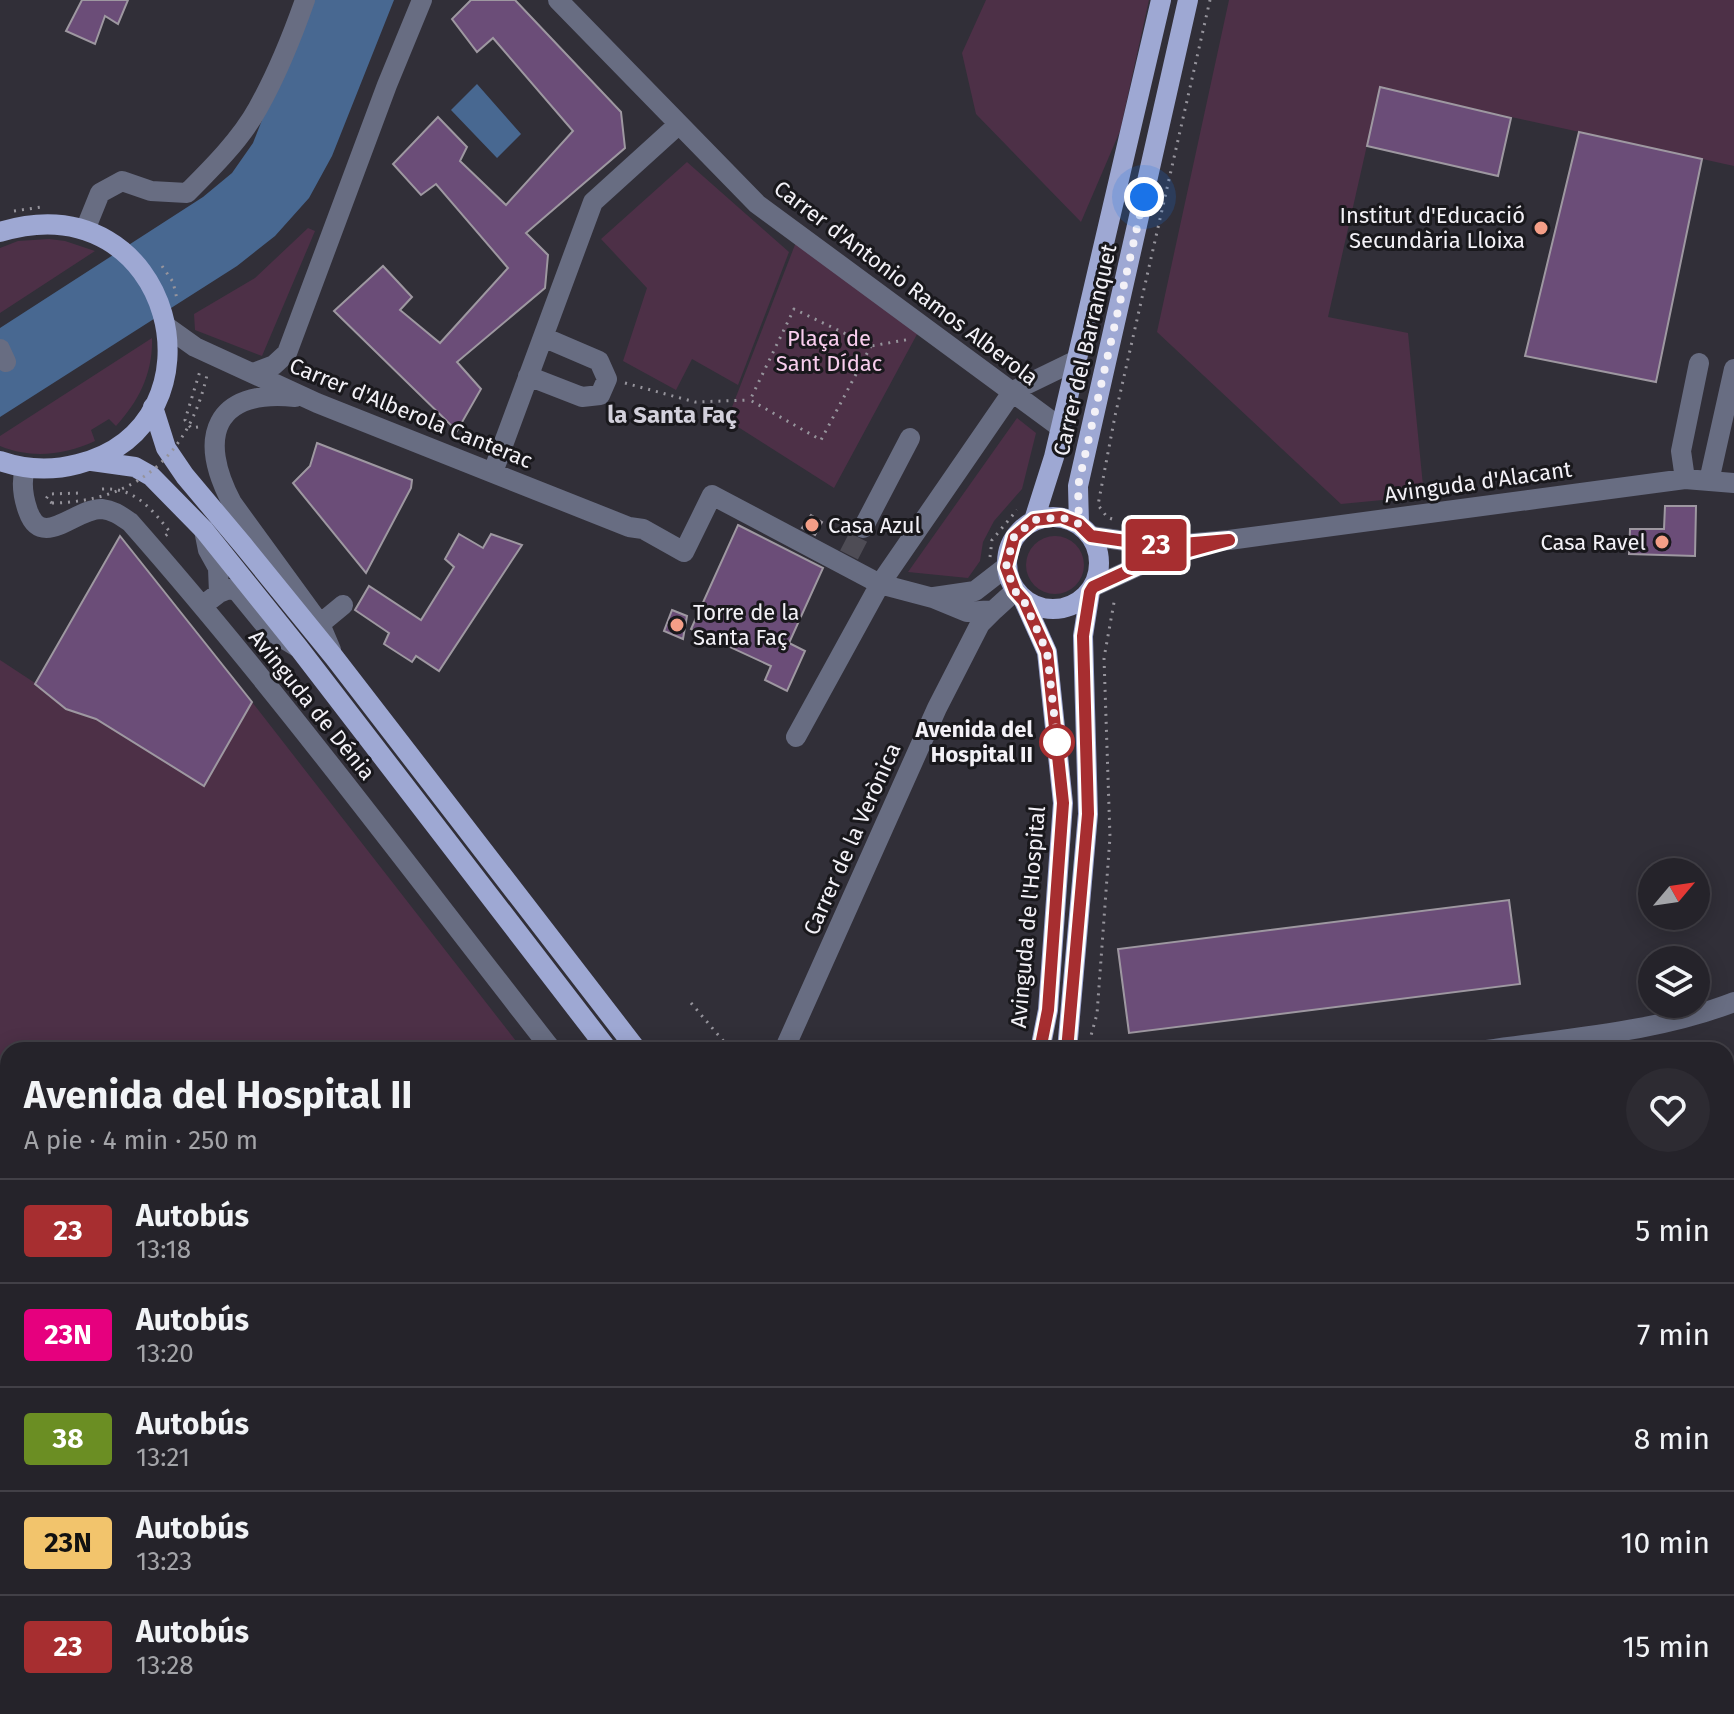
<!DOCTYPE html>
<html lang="es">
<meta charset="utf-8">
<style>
:root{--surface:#25232a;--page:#2d2b32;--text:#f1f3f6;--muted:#a3a4a8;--line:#424047}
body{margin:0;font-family:"Fira Sans",sans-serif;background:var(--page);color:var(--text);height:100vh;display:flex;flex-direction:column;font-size:30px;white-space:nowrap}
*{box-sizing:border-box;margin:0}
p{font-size:26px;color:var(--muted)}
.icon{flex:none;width:44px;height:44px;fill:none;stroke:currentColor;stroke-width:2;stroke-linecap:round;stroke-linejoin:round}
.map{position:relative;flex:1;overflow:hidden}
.drawer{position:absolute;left:0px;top:1042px;width:1734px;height:672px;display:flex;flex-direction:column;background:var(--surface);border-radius:24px 24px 0 0;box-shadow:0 4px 20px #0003,0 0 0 2px var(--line)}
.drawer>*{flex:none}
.badge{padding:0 16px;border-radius:6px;font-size:28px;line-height:52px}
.needle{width:52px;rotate:61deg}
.buttons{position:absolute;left:1638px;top:858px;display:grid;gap:16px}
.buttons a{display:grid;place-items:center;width:72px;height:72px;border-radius:50%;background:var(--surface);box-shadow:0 4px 20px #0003,0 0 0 2px var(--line);font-size:40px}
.you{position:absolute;width:40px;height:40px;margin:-20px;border:6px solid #fff;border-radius:50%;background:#1a73e8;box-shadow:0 0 0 12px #1a73e833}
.map>.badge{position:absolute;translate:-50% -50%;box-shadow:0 0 0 4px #fff}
.round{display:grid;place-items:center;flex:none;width:84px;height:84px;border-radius:42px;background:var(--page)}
.overview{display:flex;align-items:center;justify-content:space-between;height:136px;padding:0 24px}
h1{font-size:38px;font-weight:700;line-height:60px}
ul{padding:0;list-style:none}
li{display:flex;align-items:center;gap:24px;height:104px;padding:0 24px;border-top:2px solid var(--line)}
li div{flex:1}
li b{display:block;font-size:30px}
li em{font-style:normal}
li .badge{min-width:88px;font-weight:700;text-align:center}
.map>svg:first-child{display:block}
.green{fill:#4d3047}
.water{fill:#486891}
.building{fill:#6b4d78;stroke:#9e98a1;stroke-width:2}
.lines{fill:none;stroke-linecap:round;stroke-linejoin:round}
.minor-tunnel{stroke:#4e4c55;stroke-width:20;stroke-dasharray:20 10;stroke-linecap:butt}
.path{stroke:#96949c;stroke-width:3;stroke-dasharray:2 6;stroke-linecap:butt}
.minor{stroke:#686d82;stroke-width:20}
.major{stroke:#9ea8d3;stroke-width:20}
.path-bridge{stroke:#96949c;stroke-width:3;stroke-dasharray:2 6;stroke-linecap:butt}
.line-casing{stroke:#fff;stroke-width:18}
.line{stroke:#a72e30;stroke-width:12}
.walk{stroke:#f3f1f7;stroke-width:8;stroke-dasharray:0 14.4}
.poi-dot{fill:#f49e87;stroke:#19181c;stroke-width:3}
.stop-dot{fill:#fff;stroke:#a72e30;stroke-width:4}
.labels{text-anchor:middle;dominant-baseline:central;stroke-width:6;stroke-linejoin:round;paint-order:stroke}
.poi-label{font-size:22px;fill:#f3f1f7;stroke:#19181c;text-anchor:end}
.street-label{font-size:22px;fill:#f3f1f7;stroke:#19181c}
.park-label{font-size:22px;fill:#f8cded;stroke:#19181c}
.stop-label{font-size:22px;font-weight:bold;fill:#f3f1f7;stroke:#19181c;text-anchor:end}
.neighbourhood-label{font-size:24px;font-weight:bold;fill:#d2d0db;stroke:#19181c}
</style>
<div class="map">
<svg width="1734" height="1714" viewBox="0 0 1734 1714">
<rect width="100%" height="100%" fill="#312f38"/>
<!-- green -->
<path class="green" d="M 986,0 L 1149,0 L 1120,131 L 1081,222 L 976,114 L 962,53 Z
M 1229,0 L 1734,0 L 1734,166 L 1380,88 L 1328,317 L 1408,333 L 1424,496 L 1341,504 L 1157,332 Z
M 687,162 L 789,252 L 738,385 L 692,359 L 676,390 L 623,361 L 647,288 L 601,239 Z
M 308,228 L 315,231 L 262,356 L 195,330 L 194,314 L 255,278 Z
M 798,237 L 922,325 L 834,488 L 727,420 Z
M 49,239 L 65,241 L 95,251 L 0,313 L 0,248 L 18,241 Z
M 152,338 C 153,373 139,401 116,426 L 109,419 L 91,430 L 95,441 C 64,455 32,459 0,446 L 0,436 Z
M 1017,418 L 1036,433 L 1022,489 L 994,521 L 983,542 L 980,561 L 968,578 L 908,572 Z
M1026 565a29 29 0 1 1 58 0a29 29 0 1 1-58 0Z
M 0,660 L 35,683 L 66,709 L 97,719 L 204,786 L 252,702 L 523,1050 L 8,1050 L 8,1227 L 0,1225 Z
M 0,1263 L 8,1265 L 8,1706 L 183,1706 L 182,1714 L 0,1714 Z"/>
<!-- water -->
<path class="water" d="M 309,0 L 394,0 L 332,156 L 309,198 L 275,236 L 237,266 L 0,417 L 0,328 L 203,197 L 232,173 L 253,143 Z
M 477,84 L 521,134 L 497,158 L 451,110 Z"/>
<!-- building -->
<path class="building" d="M 82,0 L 128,0 L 118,24 L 105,16 L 95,44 L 66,31 Z
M 471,0 L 515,0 L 621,112 L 625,148 L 526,233 L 548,255 L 545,288 L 457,362 L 481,389 L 457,431 L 334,311 L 383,266 L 412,297 L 400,310 L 440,343 L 508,268 L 436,184 L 421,195 L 393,164 L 438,117 L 467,147 L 460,161 L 506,205 L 573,131 L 493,38 L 477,52 L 452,19 Z
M 1380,87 L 1511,118 L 1498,176 L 1367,146 Z
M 1579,132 L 1702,159 L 1656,382 L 1525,356 Z
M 317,443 L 412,480 L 411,488 L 366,573 L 293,483 L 310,466 Z
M 1665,506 L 1696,506 L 1695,556 L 1629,554 L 1630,529 L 1664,529 Z
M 811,515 L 822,522 L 815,535 L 802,528 Z
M 738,525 L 823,568 L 789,643 L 805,651 L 787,691 L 765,680 L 771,666 L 691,629 Z
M 459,534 L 483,548 L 491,534 L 522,545 L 439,671 L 416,656 L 412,662 L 384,644 L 389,633 L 355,610 L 369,586 L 421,620 L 454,567 L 445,559 Z
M 120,536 L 252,702 L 204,786 L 96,719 L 66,709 L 35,684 Z
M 672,610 L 687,616 L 683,639 L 664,631 Z
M 1509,900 L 1520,984 L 1129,1033 L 1118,949 Z"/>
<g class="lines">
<!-- minor-tunnel -->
<path class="minor-tunnel" d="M 849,555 L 863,528"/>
<!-- path -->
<path class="path" d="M 14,211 L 42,207
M 162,266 L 173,282 L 177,299
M 871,346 L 821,440 L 750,400 L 794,309 L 871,346 L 911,339
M 625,383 L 695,402 L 750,400
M 198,427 L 191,428 L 185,420 L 200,371
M 102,489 C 134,487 151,508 170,532 L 164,537
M 52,503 L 46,499 L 49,494 L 82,493
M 1112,519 L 1107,517 L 1098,505 L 1115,416 L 1210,0
M 990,557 L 992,540 L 1017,510
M 691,1003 L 731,1050
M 1087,1050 L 1097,1014 L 1110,837 L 1104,658 L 1115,597
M 0,1249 L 8,1250
M 1726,1611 L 1734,1612
M 885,1714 L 887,1706"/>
<!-- minor -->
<path class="minor" d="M 558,0 L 757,204 L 1061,428
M 85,230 L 100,193 L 122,181 L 151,191 L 187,193 C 212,168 241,139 258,108 C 277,74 292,37 305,0
M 167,327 L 195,347 L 317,403 L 629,527 L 643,529 L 684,552 L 712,495 L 880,584 L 933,598 L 967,612 L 994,610 L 1015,591
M 0,349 L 6,362
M 253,373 L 274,365 L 287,353 L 387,85 L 422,0
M 528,376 L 582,397 L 600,395 L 607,379 L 599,361 L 543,337
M 295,397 C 214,389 197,437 232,503 L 320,624 L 331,650
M 25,468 C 21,482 23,497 28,511 C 42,551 75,508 102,509 C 113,510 121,516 130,522 C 279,691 413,873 552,1050
M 493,472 L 593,202 L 679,124
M 1685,479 L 1681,451 L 1699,363
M 1709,481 L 1734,369
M 863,528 L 910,438
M 204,530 L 208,550 L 218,568 L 219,593
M 1091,536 L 1160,546 L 1229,540 L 1685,479 L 1734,483
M 1093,587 L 1145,563 L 1183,553
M 934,597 L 975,591 L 1006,567
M 202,606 L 219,593 L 229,589 L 237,591 L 269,630 L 297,647
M 320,624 L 343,605
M 796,737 L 880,584 L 1013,391 L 1077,360
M 784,1050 L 937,708 L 980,624 L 994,610
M 1487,1050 C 1569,1038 1657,1032 1734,1002
M 1726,1296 L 1734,1292
M 1726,1426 L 1734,1433
M 1726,1634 L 1734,1635
M 1594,1706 L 1633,1714
M 1170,1714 L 1172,1706"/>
<!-- major -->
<path class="major" d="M 0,232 C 174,179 233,425 78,464 C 52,471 26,470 0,461
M 153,407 L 166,448 L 185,476 L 243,545 L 334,657 L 637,1050
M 92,461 L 135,467 L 151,476 L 204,530 L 298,647 L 608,1050
M1007 563a46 46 0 1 1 92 0a46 46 0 1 1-92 0Z
M 1034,520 L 1054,457 L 1161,0
M 1079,524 L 1078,486 L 1188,0
M 1024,601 L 1047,652 L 1063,803 L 1048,1010 L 1040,1050
M 1067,1050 L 1088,814 L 1083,636 L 1090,592
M 1726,1663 L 1734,1664
M 1726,1686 L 1734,1688
M 830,1714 L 832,1706
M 861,1714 L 863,1706"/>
<!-- path-bridge -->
<path class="path-bridge" d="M 52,503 C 135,502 189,456 207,375"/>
</g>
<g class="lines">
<defs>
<path id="line" d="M 1040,1050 L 1048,1010 L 1063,803 L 1047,652 L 1024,601 L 1015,591 L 1006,567 L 1014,537 L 1034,520 L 1061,517 L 1079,524 L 1091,536 L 1160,546 L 1229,540 L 1145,563 L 1093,587 L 1090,592 L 1083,636 L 1088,814 L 1067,1050"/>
</defs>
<!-- line casing -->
<use href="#line" class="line-casing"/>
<!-- line -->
<use href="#line" class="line"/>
<!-- walk -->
<path class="walk" d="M 1057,742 L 1058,749 L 1047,652 L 1024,601 L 1015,591 L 1006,567 L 1014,537 L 1034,520 L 1061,517 L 1079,524 L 1078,486 L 1144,197"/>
</g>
<!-- markers -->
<g class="poi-dot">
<circle cx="1541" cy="228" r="8"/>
<circle cx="812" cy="525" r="8"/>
<circle cx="1662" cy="542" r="8"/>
<circle cx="677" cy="625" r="8"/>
</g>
<circle class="stop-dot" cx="1057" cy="742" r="16"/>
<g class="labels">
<!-- poi labels -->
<g class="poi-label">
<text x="1525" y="215">Institut d'Educació<tspan x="1525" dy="25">Secundària Lloixa</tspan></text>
<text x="828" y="525" text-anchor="start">Casa Azul</text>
<text x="1646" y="542">Casa Ravel</text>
<text x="693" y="612" text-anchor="start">Torre de la<tspan x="693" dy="25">Santa Faç</tspan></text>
</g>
<!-- street labels -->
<g class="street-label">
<text transform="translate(906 283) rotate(37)">Carrer d'Antonio Ramos Alberola</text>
<text transform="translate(1085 350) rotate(-77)">Carrer del Barranquet</text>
<text transform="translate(411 413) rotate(22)">Carrer d'Alberola Canterac</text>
<text transform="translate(1478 482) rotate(-8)">Avinguda d'Alacant</text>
<text transform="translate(312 705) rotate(51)">Avinguda de Dénia</text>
<text transform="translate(852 839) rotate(-66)">Carrer de la Verònica</text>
<text transform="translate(1028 917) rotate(-85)">Avinguda de l'Hospital</text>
</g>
<!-- park labels -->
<g class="park-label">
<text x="829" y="338">Plaça de<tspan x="829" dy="25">Sant Dídac</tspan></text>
</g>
<!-- stop labels -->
<g class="stop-label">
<text x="1033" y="729">Avenida del<tspan x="1033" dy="25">Hospital II</tspan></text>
</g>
<!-- neighbourhood labels -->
<g class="neighbourhood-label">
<text x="672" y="415">la Santa Faç</text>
</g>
</g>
</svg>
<div class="buttons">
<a><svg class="needle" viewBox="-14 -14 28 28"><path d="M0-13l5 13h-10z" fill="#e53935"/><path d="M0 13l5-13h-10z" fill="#a3a4a8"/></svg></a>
<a><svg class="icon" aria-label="layers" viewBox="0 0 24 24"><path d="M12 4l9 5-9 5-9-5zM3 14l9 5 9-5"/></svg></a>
</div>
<div class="you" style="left:1144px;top:197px"></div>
<b class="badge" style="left:1156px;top:545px;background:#a72e30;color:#fff">23</b>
<section class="drawer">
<div class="overview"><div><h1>Avenida del Hospital II</h1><p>A pie · 4 min · 250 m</p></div><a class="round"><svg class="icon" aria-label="heart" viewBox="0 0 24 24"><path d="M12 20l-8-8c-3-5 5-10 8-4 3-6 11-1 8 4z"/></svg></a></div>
<ul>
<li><span class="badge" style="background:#a72e30;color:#fff">23</span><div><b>Autobús</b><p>13:18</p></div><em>5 min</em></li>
<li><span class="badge" style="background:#e6007e;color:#fff">23N</span><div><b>Autobús</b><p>13:20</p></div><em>7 min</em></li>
<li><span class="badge" style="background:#6b8e23;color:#fff">38</span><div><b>Autobús</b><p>13:21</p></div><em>8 min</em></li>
<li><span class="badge" style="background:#f2c46c;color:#111">23N</span><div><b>Autobús</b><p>13:23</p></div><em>10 min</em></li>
<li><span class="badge" style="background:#a72e30;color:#fff">23</span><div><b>Autobús</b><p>13:28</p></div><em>15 min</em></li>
</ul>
</section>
</div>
